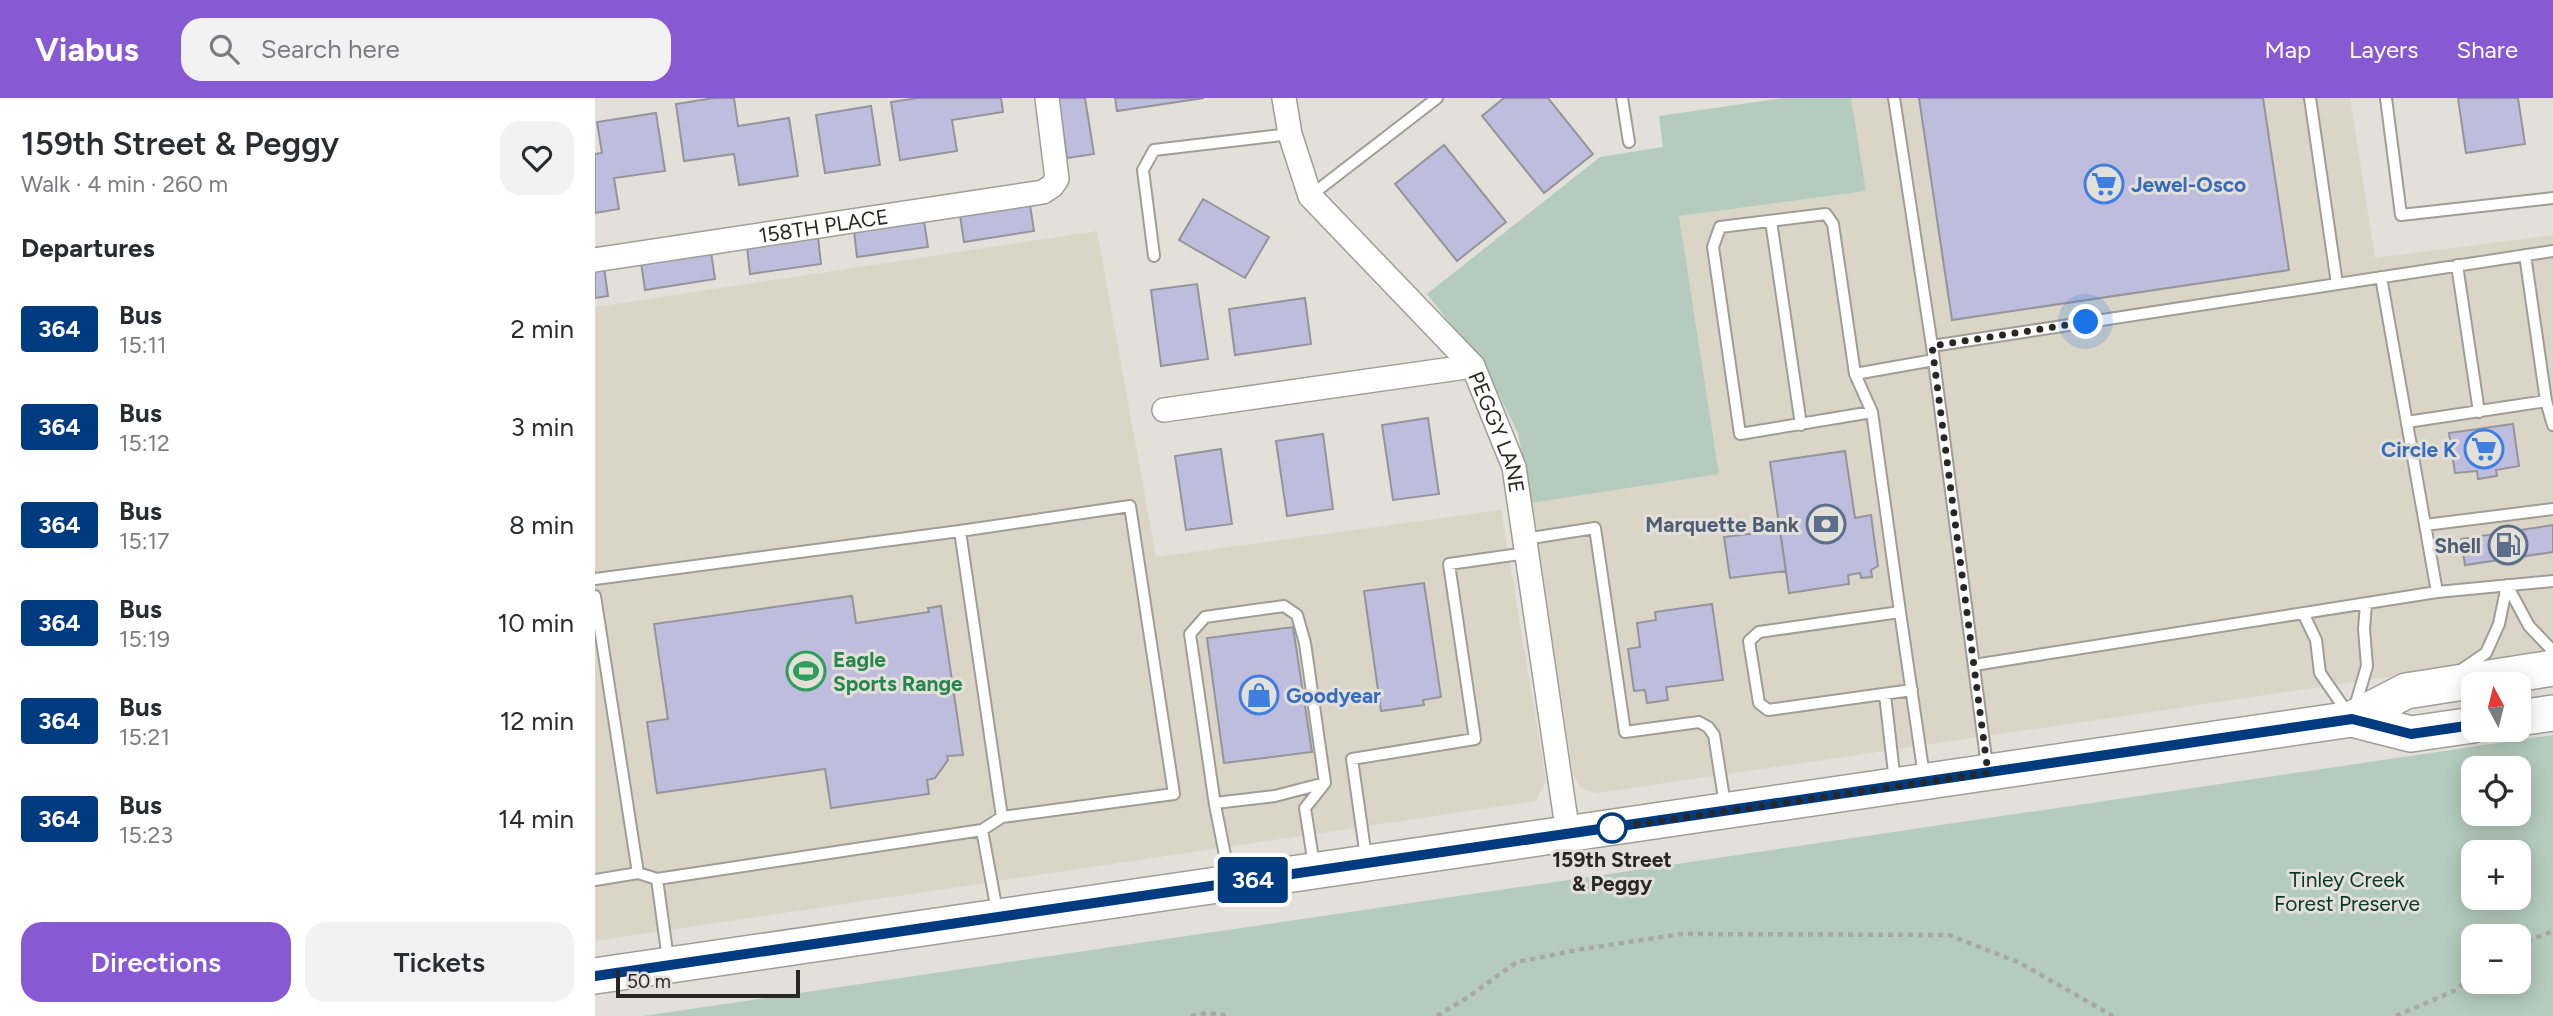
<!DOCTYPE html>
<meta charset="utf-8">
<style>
:root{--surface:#fff;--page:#f2f2f3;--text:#2b2b33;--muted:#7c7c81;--accent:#875ad4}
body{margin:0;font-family:Figtree,sans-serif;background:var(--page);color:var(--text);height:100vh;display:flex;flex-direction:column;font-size:26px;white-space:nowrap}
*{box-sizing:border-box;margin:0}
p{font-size:23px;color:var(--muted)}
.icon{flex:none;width:38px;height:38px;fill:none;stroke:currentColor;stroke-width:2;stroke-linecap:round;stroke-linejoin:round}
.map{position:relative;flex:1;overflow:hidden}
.side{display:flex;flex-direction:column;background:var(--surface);width:595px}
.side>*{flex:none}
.badge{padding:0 14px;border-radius:5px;font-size:24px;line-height:46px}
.needle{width:46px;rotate:353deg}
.buttons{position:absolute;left:1866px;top:574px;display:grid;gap:14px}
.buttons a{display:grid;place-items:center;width:70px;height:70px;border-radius:14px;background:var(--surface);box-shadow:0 4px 18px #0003;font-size:35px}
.scale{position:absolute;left:21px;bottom:18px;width:184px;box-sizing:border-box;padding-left:7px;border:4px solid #282724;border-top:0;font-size:19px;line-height:24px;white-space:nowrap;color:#282724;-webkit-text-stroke:5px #e3e0d9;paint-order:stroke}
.you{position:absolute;width:35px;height:35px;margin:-18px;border:5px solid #fff;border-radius:50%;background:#1a73e8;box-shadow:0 0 0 10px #1a73e833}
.map>.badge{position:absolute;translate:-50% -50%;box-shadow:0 0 0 4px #fff}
h2{padding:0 21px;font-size:26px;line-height:63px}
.round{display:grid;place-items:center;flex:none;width:74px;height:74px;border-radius:21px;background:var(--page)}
.head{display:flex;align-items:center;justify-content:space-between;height:119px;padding:0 21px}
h1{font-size:33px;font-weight:600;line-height:52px}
.action{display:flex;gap:14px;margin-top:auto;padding:14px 21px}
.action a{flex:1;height:80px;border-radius:21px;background:var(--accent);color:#fff;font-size:28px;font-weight:600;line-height:80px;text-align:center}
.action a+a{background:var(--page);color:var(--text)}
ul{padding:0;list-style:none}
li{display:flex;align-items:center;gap:21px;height:98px;padding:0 21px}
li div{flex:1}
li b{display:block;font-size:26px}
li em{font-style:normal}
li .badge{min-width:77px;font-weight:700;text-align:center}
header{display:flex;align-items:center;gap:42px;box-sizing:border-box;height:98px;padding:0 35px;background:var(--accent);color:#fff}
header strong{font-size:33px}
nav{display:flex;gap:38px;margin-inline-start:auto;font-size:24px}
.search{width:490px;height:63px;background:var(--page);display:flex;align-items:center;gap:18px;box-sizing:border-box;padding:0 24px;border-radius:21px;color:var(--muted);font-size:26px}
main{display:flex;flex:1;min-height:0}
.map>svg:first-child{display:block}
.built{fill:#dad5c7}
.green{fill:#b4cbbd;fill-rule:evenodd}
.building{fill:#bebdde;stroke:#95949b;stroke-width:2}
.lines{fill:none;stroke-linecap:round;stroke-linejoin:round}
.service-casing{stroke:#9f9d96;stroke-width:14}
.minor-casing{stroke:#9f9d96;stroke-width:26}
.primary-casing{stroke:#9f9d96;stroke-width:38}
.path{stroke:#a9a7a1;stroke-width:4.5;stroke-dasharray:5 5;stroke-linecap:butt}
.service{stroke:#fff;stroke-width:10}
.minor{stroke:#fff;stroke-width:23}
.primary{stroke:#fff;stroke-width:35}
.line-casing{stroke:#fff;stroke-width:16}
.line{stroke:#003b80;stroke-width:10}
.walk{stroke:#282724;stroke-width:7;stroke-dasharray:0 12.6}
.stop-dot{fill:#fff;stroke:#003b80;stroke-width:3.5}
.labels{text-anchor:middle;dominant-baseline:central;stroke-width:6;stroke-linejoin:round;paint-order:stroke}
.shop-label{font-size:21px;font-weight:bold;fill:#366cbe;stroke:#e3e0d9;text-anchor:start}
.street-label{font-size:21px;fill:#282724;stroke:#e3e0d9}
.service-label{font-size:21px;font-weight:bold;fill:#4e5e75;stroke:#e3e0d9;text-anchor:end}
.leisure-label{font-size:21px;font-weight:bold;fill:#27864d;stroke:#e3e0d9;text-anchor:start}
.stop-label{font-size:21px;font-weight:bold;fill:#282724;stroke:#e3e0d9}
.park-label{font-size:21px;fill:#093723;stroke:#e3e0d9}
</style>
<header>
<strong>Viabus</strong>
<div class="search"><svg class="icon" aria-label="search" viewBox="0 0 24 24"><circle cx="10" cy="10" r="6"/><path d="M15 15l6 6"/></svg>Search here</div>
<nav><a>Map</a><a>Layers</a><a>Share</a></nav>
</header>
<main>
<section class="side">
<div class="head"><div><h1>159th Street &amp; Peggy</h1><p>Walk · 4 min · 260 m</p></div><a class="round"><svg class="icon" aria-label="heart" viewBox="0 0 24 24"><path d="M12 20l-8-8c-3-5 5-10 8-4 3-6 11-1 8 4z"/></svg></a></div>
<h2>Departures</h2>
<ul>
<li><span class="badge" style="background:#003b80;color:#fff">364</span><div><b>Bus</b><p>15:11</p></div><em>2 min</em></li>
<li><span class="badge" style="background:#003b80;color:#fff">364</span><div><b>Bus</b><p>15:12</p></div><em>3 min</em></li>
<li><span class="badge" style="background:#003b80;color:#fff">364</span><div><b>Bus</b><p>15:17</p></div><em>8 min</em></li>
<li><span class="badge" style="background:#003b80;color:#fff">364</span><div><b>Bus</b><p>15:19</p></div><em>10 min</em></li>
<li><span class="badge" style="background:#003b80;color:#fff">364</span><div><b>Bus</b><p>15:21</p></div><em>12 min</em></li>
<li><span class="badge" style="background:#003b80;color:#fff">364</span><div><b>Bus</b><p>15:23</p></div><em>14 min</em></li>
</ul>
<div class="action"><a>Directions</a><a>Tickets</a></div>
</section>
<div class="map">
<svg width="1958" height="918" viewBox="0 0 1958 918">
<rect width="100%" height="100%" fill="#e3e0d9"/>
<!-- built -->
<path class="built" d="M 1256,0 L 1755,0 L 1780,160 L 1958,137 L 1958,555 L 1003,695 L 985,690 L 978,675 L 936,405 L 1124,376 L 1084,118 L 1271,93 Z
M 502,133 L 561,459 L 906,412 L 951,682 L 941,703 L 0,843 L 0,209 Z"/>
<!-- green -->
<path class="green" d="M 1189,0 L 1256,0 L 1271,93 L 1084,118 L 1124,376 L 936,405 L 923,335 L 890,269 L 832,196 L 1005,59 L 1068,49 L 1064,18 Z
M 1958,637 L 1958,918 L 48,918 ZM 1923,670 L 1923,716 L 1878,716 L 1878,670 ZM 1878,754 L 1923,754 L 1923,800 L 1878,800 ZM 1878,838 L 1923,838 L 1923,884 L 1878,884 Z"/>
<!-- building -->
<path class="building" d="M 119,0 L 139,0 L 143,28 L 194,20 L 203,78 L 144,87 L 139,56 L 89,63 L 81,6 Z
M 323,0 L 406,0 L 408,14 L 357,22 L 362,53 L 305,62 L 296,4 Z
M 463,0 L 490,0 L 499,56 L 472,60 Z
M 520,0 L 609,0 L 522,13 Z
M 909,0 L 953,0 L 998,56 L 949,95 L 887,18 Z
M 1324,0 L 1668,0 L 1694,172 L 1357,222 Z
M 1863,0 L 1923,0 L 1930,46 L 1871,55 Z
M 276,8 L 285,67 L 230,75 L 221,17 Z
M 61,15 L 70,73 L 19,80 L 24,111 L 0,115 L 0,56 L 7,55 L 2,24 Z
M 849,47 L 911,124 L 862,163 L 800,86 Z
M 608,101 L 674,139 L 650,180 L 584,142 Z
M 435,107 L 439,133 L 369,144 L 365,117 Z
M 329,123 L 333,149 L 262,159 L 259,133 Z
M 223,139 L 226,166 L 155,176 L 152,148 Z
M 116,154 L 120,181 L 50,192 L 46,164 Z
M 9,170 L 13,198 L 0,200 L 0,171 Z
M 602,186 L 613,261 L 566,268 L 556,192 Z
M 710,200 L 716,246 L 640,257 L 634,211 Z
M 833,320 L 844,396 L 798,402 L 787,327 Z
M 1918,326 L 1924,368 L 1901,372 L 1902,378 L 1883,381 L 1882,373 L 1860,375 L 1854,335 Z
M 728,336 L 738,411 L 692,418 L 681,343 Z
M 626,351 L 637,426 L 591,432 L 580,358 Z
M 1250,353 L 1260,420 L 1276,417 L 1283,468 L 1276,472 L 1277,479 L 1266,480 L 1265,475 L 1253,477 L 1254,486 L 1194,495 L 1175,364 Z
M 1958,427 L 1958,454 L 1870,467 L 1866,441 Z
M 1185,432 L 1191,473 L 1135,480 L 1129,439 Z
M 829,485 L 846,599 L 828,602 L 829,607 L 786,613 L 769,493 Z
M 257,498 L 261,525 L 334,514 L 333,510 L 346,508 L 368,657 L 352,658 L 353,662 L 340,680 L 332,682 L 334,696 L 236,710 L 230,671 L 62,695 L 52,624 L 73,621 L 59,526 Z
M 1117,506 L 1128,582 L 1071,589 L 1073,602 L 1052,605 L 1050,592 L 1039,593 L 1033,551 L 1045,549 L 1042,525 L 1061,522 L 1060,514 Z
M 698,529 L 717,654 L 629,665 L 612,540 Z"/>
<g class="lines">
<defs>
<path id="service" d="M 1027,0 L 1034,44
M 1299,0 L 1337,248
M 1715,0 L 1742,186
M 1791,0 L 1806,117 L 1958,100
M 715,98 L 842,0
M 1231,116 L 1238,126 L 1260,276 L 1277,314 L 1145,336 L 1118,149 L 1125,129 Z
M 1176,123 L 1206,327
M 1930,157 L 1951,303
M 559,158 L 548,72 L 559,52 L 695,36
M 1862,167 L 1884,314
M 1260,276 L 1339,262
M 1277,314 L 1305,514 L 1164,534 L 1154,543 L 1164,605 L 1173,612 L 1317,592
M 1812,324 L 1951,303 L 1958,327
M 1830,427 L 1958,411
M 365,433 L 535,408 L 579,696 L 407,719
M 930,441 L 1000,430 L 1030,634 L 1104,624 L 1113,629 L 1119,637 L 1130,707
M 0,481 L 365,433 L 407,719 L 387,732 L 402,813
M 1842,494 L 1958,483
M 0,498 L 43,775 L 62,781 L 73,861
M 1305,514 L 1329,678
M 1709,517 L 1721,542 L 1725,575 L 1752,614
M 1379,567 L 1842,494 L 1786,179
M 1866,572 L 1891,555 L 1904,526 L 1912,487 L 1934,528 L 1958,553
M 1290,597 L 1300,684
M 1759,612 L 1772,568 L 1769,531 L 1771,506
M 1392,668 L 1337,248 L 1958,153
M 620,705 L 680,698 L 730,685
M 771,759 L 757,661 L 880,641 L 854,466 L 932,455
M 62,781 L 387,732
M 0,782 L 43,775
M 635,782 L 620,707 L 595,536 L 610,519 L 689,508 L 702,517 L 710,545 L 730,685 L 710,710 L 719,767"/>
<g id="minor">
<path id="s1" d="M 689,0 L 695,36 L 715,98 L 878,268 L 919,369 L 973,736"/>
<path id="s2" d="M 0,162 L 448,94 L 457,88 L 462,81 L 452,0"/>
<path d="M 569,312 L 878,268"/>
</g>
<path id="primary" d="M 1923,620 L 1958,615
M 1757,621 L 1816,636 L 1878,627
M 0,878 L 1757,621 L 1811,593 L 1958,570"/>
</defs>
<!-- service casing -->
<use href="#service" class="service-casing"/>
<!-- minor casing -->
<use href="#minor" class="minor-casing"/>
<!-- primary casing -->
<use href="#primary" class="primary-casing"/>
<!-- path -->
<path class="path" d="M 1923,847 L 1958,833
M 596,918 L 611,915 L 635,918
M 842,918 L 873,899 L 922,864 L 987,851 L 1087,836 L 1354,837 L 1425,865 L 1518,918
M 1801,918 L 1861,892 L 1878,877"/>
<!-- service -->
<use href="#service" class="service"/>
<!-- minor -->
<use href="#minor" class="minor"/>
<!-- primary -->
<use href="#primary" class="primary"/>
</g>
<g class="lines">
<defs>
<path id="line" d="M 0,878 L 1757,621 L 1816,636 L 1878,627"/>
</defs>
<!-- line casing -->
<use href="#line" class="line-casing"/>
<!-- line -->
<use href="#line" class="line"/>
<!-- walk -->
<path class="walk" d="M 1017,730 L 1393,675 L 1337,248 L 1491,224"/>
</g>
<!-- icons -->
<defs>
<symbol id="supermarket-ring" viewBox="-11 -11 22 22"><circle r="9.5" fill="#e3e0d9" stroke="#3f7fe0" stroke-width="1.5"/><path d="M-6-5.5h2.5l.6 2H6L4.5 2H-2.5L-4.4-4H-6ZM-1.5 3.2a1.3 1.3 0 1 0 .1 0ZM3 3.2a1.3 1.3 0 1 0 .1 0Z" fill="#3f7fe0"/></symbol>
<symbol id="bank-ring" viewBox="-11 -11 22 22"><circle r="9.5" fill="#e3e0d9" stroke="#5c6f8a" stroke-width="1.5"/><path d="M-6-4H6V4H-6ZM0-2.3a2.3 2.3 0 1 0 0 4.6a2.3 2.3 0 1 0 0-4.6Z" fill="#5c6f8a"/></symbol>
<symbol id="fuel-ring" viewBox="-11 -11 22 22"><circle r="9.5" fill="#e3e0d9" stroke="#5c6f8a" stroke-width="1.5"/><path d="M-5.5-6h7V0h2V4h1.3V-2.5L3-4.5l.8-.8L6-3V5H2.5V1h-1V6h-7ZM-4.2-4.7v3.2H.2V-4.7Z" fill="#5c6f8a"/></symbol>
<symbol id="stadium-ring" viewBox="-11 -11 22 22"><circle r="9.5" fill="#e3e0d9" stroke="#2e9e5b" stroke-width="1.5"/><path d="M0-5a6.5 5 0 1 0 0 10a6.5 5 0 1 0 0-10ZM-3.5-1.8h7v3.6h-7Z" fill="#2e9e5b"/></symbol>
<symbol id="shop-ring" viewBox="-11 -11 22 22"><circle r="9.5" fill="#e3e0d9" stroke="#3f7fe0" stroke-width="1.5"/><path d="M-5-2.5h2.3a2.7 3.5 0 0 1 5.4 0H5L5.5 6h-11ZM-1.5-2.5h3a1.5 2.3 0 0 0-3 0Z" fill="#3f7fe0"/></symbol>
</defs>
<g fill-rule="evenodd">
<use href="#supermarket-ring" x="1487" y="64" width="44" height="44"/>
<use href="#supermarket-ring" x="1867" y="329" width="44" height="44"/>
<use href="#bank-ring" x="1209" y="404" width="44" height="44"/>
<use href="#fuel-ring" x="1891" y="425" width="44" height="44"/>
<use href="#stadium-ring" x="189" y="551" width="44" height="44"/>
<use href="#shop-ring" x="642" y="575" width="44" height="44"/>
</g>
<!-- markers -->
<circle class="stop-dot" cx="1017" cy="730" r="14"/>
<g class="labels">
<!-- shop labels -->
<g class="shop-label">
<text x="1536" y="86">Jewel-Osco</text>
<text x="1862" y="351" text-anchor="end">Circle K</text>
<text x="691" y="597">Goodyear</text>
</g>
<!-- street labels -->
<g class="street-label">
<text stroke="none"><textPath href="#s2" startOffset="231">158TH PLACE</textPath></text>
<text stroke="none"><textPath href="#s1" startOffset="408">PEGGY LANE</textPath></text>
</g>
<!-- service labels -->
<g class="service-label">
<text x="1204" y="426">Marquette Bank</text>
<text x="1886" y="447">Shell</text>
</g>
<!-- leisure labels -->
<g class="leisure-label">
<text x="238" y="561">Eagle<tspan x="238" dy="24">Sports Range</tspan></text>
</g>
<!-- stop labels -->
<g class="stop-label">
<text x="1017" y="761">159th Street<tspan x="1017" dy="24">&amp; Peggy</tspan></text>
</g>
<!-- park labels -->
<g class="park-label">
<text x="1752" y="781">Tinley Creek<tspan x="1752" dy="24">Forest Preserve</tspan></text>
</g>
</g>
</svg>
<div class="buttons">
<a><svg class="needle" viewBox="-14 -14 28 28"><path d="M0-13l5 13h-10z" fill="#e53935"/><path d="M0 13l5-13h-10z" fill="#7c7c81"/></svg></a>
<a><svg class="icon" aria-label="locate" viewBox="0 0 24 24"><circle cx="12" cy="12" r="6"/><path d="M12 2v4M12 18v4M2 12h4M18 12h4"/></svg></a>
<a>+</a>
<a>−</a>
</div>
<div class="scale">50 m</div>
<div class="you" style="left:1491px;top:224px"></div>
<b class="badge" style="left:658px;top:782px;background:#003b80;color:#fff">364</b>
</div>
</main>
